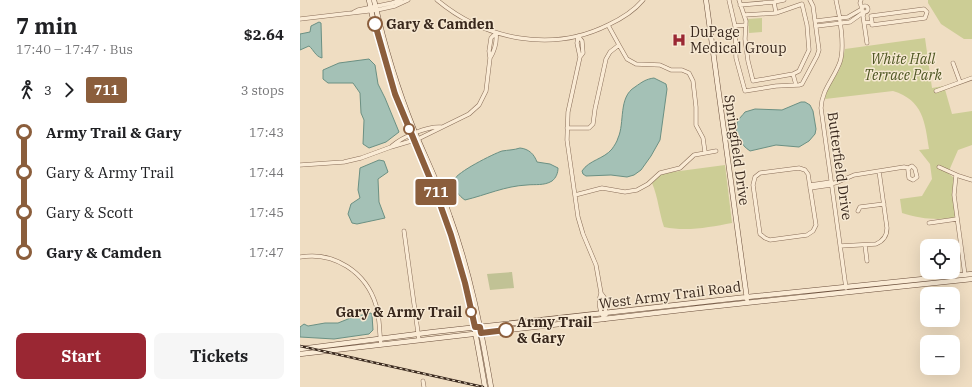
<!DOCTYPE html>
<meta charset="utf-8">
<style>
:root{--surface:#fff;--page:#f6f6f6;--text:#202124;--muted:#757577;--accent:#9a2733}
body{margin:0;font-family:"IBM Plex Serif",serif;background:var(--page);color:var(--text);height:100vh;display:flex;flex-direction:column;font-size:15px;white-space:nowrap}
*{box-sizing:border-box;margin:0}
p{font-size:13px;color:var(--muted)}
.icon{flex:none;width:22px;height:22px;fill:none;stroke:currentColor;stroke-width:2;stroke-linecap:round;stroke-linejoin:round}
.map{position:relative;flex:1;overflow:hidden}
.side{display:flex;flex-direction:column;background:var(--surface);width:300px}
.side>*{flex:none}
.badge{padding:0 8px;border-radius:3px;font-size:14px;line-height:26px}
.controls{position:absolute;left:620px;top:239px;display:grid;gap:8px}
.controls a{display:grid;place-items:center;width:40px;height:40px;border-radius:8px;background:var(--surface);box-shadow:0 4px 16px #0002;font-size:20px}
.map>.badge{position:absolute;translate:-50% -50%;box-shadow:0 0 0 2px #fff}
.legs{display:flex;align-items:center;gap:6px;height:44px;padding:0 16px;font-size:13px}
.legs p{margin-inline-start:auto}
.head{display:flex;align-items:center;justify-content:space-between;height:68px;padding:0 16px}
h1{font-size:22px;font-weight:700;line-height:30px}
.action{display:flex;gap:8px;margin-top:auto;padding:8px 16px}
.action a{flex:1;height:46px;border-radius:8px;background:var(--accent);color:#fff;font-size:16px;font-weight:700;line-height:46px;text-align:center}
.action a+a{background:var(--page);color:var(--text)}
ul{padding:0 16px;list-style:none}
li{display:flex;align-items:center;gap:14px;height:40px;font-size:15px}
li i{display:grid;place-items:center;width:6px;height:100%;margin:0 5px;background:currentColor}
li i::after{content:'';width:10px;height:10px;margin:-5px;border:3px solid;border-radius:50%;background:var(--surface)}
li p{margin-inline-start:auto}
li:first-child i{background:linear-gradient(#0000 50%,currentColor 0)}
li:last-child i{background:linear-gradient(currentColor 50%,#0000 0)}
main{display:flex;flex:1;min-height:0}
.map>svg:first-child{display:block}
.green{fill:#cccd95}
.cemetery{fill:#c1c295}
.water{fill:#a4c1b6;stroke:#6b9083}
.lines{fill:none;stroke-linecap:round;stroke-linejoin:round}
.street-casing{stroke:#896e59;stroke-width:4.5}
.secondary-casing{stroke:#6b4f3c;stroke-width:5.5}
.street{stroke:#faebd5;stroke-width:3.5}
.secondary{stroke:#faebd5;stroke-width:4.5}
.rail-casing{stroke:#39281d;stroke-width:2.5}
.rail{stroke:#f6e8d2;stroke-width:1;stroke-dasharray:3;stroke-linecap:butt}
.line-1-casing{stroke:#fff;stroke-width:9}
.line-1{stroke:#8b5e3c;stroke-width:6}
.stop-1-dot{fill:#fff;stroke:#8b5e3c;stroke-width:2}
.labels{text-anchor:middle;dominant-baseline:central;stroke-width:3;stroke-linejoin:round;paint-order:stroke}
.stop-label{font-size:14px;font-weight:bold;fill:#39281d;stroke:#f6e8d2;text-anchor:start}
.poi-label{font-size:14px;fill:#39281d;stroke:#f6e8d2;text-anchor:start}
.park-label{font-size:14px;font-style:italic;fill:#4e5623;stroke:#f6e8d2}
.street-label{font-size:14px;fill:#39281d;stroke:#f6e8d2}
</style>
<main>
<section class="side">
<div class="head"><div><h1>7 min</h1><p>17:40 – 17:47 · Bus</p></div><b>$2.64</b></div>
<div class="legs"><svg class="icon" aria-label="walk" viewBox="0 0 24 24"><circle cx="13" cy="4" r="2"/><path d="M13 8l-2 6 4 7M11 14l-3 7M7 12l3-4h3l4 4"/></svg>3<svg class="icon" aria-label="forward" viewBox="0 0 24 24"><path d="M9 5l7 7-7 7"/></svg><b class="badge" style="background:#8b5e3c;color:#fff">711</b><p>3 stops</p></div>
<ul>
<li><i style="color:#8b5e3c"></i><b>Army Trail &amp; Gary</b><p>17:43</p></li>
<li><i style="color:#8b5e3c"></i><span>Gary &amp; Army Trail</span><p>17:44</p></li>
<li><i style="color:#8b5e3c"></i><span>Gary &amp; Scott</span><p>17:45</p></li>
<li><i style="color:#8b5e3c"></i><b>Gary &amp; Camden</b><p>17:47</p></li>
</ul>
<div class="action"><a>Start</a><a>Tickets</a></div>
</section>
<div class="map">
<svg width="672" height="387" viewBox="0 0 672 387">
<rect width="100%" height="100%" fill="#efddc2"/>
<!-- green -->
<path class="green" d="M 628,0 L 672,0 L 672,39 L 664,39 L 641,24 L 628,3 Z
M 462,18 L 462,32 L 449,33 L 448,19 Z
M 625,38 L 632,88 L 644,86 L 652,114 L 672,111 L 672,145 L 658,150 L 648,173 L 654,178 L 652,193 L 655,215 L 654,218 C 634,220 622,219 602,213 L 600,199 L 622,196 L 632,179 L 630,164 L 619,150 L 629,149 C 625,122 623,100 593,91 L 525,99 C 527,88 533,80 539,71 C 542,64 543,56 545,49 Z
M 425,165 L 432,223 C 410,227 387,232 364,227 C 359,212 358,197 352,183 L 359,176 L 365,173 Z"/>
<!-- cemetery -->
<path class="cemetery" d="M 212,272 L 214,288 L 190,290 L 187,274 Z"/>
<!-- water -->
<path class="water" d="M 19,22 L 21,23 L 22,58 C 15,56 14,50 9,46 L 0,50 L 0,34 L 10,32 L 11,26 Z
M 69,59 L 75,65 L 78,84 L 85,98 L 99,132 L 86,142 L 69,148 L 63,144 L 64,120 L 61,113 L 60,93 L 53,83 L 28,83 L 23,79 L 23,70 L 39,63 Z
M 354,78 L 366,84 L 367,89 L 360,140 L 351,156 L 341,170 L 334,175 L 327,177 L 311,175 L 286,176 L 283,174 L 282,171 C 289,160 304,159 312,149 C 314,146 317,142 318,138 C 325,123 318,97 335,87 C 342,82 346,79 354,78 Z
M 501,102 L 505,102 L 510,105 L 513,111 L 516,129 L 515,134 L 509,141 L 499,147 L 476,145 L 450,151 C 441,145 434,134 437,123 C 438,119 443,115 445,112 L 455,109 L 482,110 Z
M 220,148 C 229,149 234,154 237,162 L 250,164 L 258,168 C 258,173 256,178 252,181 C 244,186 235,184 227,185 C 205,186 186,195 165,200 C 160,197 151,187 154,180 C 157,172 193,154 202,151 C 208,150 214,150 220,148 Z
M 79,160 L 84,161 L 88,172 L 78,179 L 79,202 L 85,218 L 57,224 L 52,223 L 48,214 L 51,204 L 60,198 L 58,190 L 60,168 Z
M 71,313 L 72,315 L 73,330 L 69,334 L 34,339 L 0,337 L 0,327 L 4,324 L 8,326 L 25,323 L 38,323 L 53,317 Z"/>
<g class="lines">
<defs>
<path id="street" d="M 137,0 C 185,40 252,53 308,25 C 321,19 334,11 343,0
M 429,0 L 435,26
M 439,0 L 446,21 L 445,39 L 448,61 L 453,81 L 493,74 L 499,71 L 509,50 L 507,25 L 502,4 L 476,13 L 444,15
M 536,0 C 540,16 545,47 540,62 C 534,79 522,89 521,108 L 546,288
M 561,0 L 560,3 L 562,8
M 474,2 L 476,13
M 440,5 L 474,2 L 484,0
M562 9a3 3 0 1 1 6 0a3 3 0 1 1-6 0Z
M 54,12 L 58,10 L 92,3 L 101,0
M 564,13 L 563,16 L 567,43
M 0,19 L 77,10 L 95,6 L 108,0
M 516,21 L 548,17 L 562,9
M 565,23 L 572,22 L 571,16 L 624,9 L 627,12 L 625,18 L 572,25 L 572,22
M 446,25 L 435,26 L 436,58 L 445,91 L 476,86 L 499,85 L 502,84 L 517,56 L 519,50 L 513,6 L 510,0
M 517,26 L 550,22 L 564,12
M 278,36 L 282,41 L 283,53 L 280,57 L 268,112 L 267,140 L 278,217 L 283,234 L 296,265 L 301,293 C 298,301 299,312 305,319
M 278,37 L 277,43 L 280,57
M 319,45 L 327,59 L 336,64 L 360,65 L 371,70 L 382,70 L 389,73 L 393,81 L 396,107 L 396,125 L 403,138 L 405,152
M 190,58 C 195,50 197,42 196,33
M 653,63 L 660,82
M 493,74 L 496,85
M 636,91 L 672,78
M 267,128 L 289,128 L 293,124 L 295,109 L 306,59 L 310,52 L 319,45 L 308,25
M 92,146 C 102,137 127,126 141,127
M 0,165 L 44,162 L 61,158 L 91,147 L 118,139 L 169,114 L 179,105 L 186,91 L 190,58 L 189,51 L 191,38 L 196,33
M 612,166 L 615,169 L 617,177 L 613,180 L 609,178 L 608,170 L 610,167 Z
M 639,167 L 659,176 L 672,180
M 499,168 L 505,170 L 508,174 L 516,225 L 513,231 L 507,235 L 470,240 L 465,238 L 460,234 L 453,185 L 455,177 L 460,173 Z
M 656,175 L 654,195 L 665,275
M 531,184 L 538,182 L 554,175 L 604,167 L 608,168
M 510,185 L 531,182
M 510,188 L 531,185
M 275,195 L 302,188 L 325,192 L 337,190 L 348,184 L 360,173 L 380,168 L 394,155 L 416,151
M 558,211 L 560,207 L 584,204
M 629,223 L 657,219
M 104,231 L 119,340
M 565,245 L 567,261
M 540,246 L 576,244 C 583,241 587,236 587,228 L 579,171
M 0,257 C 34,251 66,272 76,305 C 80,317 79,331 81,344
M 301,293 L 304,297 L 306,315
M 123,381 L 124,387"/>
<path id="secondary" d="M 69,0 C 77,41 90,82 106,122 C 118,153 133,184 145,217 C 165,272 175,329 185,387
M 74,0 C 84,44 97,88 114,130 C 126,159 140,187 150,217 C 170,272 181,329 191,387
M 406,0 L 447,299
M 0,349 L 133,332 L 447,297 L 672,274
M 0,354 L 399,308 L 672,279"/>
</defs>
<!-- street casing -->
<use href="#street" class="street-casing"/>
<!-- secondary casing -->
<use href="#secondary" class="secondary-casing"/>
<!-- street -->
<use href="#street" class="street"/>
<!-- secondary -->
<use href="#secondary" class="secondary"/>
<defs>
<path id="rail" d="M 0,346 L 183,387"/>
</defs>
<!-- rail casing -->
<use href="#rail" class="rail-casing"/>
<!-- rail -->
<use href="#rail" class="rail"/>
</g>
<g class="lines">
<defs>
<path id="line-1" d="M 75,24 L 95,94 L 136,193 L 151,235 L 165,283 L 175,327 L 180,327 L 181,333 L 206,330"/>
</defs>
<!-- line-1 casing -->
<use href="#line-1" class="line-1-casing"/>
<!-- line-1 -->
<use href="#line-1" class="line-1"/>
</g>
<!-- icons -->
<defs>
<symbol id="hospital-bare" viewBox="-9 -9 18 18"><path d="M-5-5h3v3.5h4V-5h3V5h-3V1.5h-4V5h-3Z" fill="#9a2733" stroke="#f6e8d2" stroke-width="2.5" paint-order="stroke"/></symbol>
</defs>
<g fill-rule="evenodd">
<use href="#hospital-bare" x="369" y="30" width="20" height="20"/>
</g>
<!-- markers -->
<g class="stop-1-dot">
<circle cx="75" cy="24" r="7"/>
<circle cx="109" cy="129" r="5"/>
<circle cx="171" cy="312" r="5"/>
<circle cx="206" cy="330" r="7"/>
</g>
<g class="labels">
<!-- stop labels -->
<g class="stop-label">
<text x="86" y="24">Gary &amp; Camden</text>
<text x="162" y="312" text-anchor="end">Gary &amp; Army Trail</text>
<text x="217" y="322">Army Trail<tspan x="217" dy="16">&amp; Gary</tspan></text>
</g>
<!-- poi labels -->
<g class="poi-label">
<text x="390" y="32">DuPage<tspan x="390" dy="16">Medical Group</tspan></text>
</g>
<!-- park labels -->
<g class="park-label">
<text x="603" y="59">White Hall<tspan x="603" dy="16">Terrace Park</tspan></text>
</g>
<!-- street labels -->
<g class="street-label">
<text transform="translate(437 150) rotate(82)">Springfield Drive</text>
<text transform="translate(540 166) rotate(82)">Butterfield Drive</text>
<text transform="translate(370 295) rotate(-7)">West Army Trail Road</text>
</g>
</g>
</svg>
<div class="controls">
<a><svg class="icon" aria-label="locate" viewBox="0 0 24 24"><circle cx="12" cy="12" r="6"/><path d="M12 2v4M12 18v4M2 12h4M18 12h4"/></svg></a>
<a>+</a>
<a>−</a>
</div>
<b class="badge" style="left:136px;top:192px;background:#8b5e3c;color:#fff">711</b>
</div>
</main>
